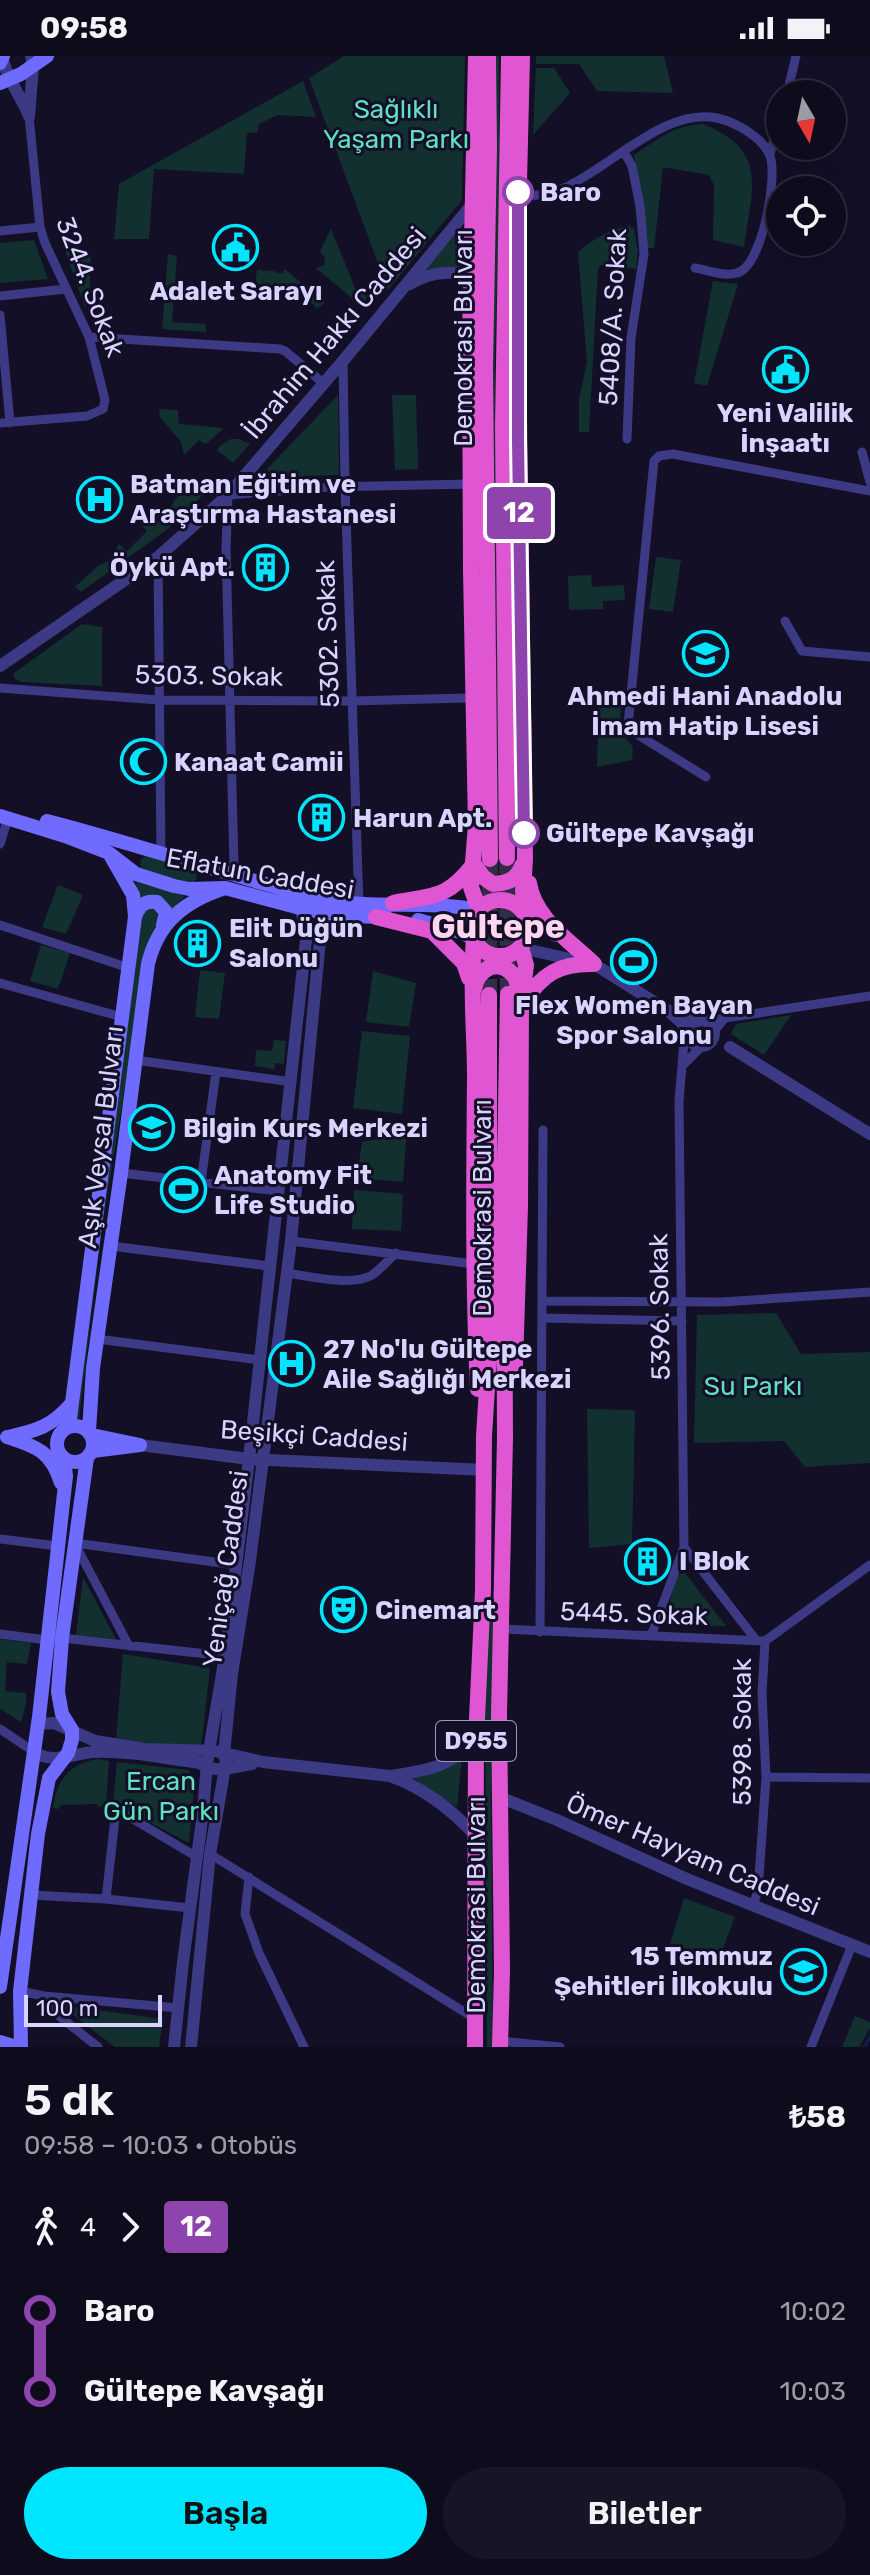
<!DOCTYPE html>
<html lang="tr">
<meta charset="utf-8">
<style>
:root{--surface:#0e0b1c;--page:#171425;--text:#f1f3f6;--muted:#9b9ba3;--line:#2e2b3b;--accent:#00e5ff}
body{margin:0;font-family:Rubik,sans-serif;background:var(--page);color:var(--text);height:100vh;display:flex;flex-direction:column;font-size:30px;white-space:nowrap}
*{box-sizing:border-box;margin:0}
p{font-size:26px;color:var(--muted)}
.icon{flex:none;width:44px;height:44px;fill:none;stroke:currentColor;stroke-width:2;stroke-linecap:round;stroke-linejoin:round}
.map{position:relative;height:1991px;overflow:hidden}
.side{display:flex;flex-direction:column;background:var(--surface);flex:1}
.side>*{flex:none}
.badge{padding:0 16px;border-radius:6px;font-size:28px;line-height:52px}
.needle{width:52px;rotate:171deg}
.fabs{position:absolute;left:766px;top:24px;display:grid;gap:16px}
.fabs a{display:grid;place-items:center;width:80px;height:80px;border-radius:50%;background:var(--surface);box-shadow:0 4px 20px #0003,0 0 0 2px var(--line);font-size:40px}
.scale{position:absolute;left:24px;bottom:20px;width:138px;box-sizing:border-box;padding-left:8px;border:4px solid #d9d4ff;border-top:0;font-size:22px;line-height:28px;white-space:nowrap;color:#d9d4ff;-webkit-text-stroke:6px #130f26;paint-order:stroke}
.map>.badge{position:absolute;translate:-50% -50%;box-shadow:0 0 0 4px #fff}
.legs{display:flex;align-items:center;gap:12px;height:88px;padding:0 24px;font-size:26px}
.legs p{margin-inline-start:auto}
.head{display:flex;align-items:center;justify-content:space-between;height:136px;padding:0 24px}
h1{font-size:44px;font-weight:600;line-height:60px}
.button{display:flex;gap:16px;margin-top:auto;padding:16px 24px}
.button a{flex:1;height:92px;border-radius:48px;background:var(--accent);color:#111;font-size:32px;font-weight:600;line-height:92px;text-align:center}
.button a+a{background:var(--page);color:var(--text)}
ul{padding:0 24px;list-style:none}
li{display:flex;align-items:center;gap:28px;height:80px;font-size:30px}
li i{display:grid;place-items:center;width:12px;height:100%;margin:0 10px;background:currentColor}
li i::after{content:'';width:20px;height:20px;margin:-10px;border:6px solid;border-radius:50%;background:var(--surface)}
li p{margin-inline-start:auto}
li:first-child i{background:linear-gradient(#0000 50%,currentColor 0)}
li:last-child i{background:linear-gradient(currentColor 50%,#0000 0)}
.status{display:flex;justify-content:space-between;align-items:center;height:56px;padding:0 40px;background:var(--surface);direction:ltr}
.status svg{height:22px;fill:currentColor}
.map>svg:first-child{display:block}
.green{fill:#12302f}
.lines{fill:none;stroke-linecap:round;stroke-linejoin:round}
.stream{stroke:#0c2248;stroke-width:3}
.trunk-tunnel{stroke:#312d47;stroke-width:16;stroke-dasharray:16 8;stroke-linecap:butt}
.minor{stroke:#3d3a85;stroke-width:9}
.tertiary{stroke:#3d3a85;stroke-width:12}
.secondary{stroke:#6f6bff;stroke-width:14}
.trunk{stroke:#e055d1;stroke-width:16}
.line-1-casing{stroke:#fff;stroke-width:18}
.line-1{stroke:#8e44ad;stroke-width:12}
.stop-1-dot{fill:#fff;stroke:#8e44ad;stroke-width:4}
.labels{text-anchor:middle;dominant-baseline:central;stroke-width:6;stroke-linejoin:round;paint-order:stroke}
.shield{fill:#130f26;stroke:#9e99be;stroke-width:2}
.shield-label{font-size:24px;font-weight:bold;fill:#d9d4ff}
.park-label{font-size:26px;fill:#5fe0c0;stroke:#130f26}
.stop-label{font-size:26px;font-weight:bold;fill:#d9d4ff;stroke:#130f26;text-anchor:start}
.street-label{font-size:26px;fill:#d9d4ff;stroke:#130f26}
.poi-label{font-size:26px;font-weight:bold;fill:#d9d4ff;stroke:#130f26;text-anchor:start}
.district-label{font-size:34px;font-weight:bold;fill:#ffd6f0;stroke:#130f26}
</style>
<div class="status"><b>09:58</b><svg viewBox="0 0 49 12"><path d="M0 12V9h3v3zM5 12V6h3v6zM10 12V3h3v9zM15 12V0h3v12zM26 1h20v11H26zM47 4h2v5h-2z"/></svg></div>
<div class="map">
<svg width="870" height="1991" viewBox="0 0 870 1991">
<rect width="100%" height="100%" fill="#130f26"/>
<!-- green -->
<path class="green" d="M 344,0 L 465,0 L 462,144 L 388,234 L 309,22 Z
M 491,0 L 499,0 L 500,123 L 495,299 L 501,804 L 496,804 Z
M 536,0 L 664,0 L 673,37 L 597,35 L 579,8 L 536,8 Z
M 536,12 L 554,12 L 570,37 L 533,79 Z
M 303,25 L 316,61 L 277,59 L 258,69 L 258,76 L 247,77 L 244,118 L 154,113 L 149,183 L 114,183 L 119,128 Z
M 703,68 C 769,94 752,133 744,191 L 713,184 L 714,129 L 709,119 L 669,112 L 663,112 L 654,192 L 647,192 L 634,99 C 659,83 671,70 703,68 Z
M 629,170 L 634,173 L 638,195 L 636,213 L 601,209 L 598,212 L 589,376 L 579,376 L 579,343 L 587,306 L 578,197 C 586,186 616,171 629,170 Z
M 331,173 L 356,234 L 362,231 L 367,243 L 359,248 L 316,212 L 324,209 L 325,202 L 320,195 Z
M 461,174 L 460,211 L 422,218 L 429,205 Z
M 34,184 L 48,223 L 0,227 L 0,187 Z
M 64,192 L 91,195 L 89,246 L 85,252 Z
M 168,198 L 177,200 L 172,266 L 206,268 L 206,276 L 162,273 Z
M 285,213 L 325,247 L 317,252 L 306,242 L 291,241 L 291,234 L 255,232 L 257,214 L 273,215 L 282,218 Z
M 713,225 L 738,228 L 707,330 L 694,327 Z
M 338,339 L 339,419 L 271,421 L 267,413 Z
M 392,339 L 416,339 L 418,413 L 395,414 Z
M 159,353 L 178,354 L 179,368 L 224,372 L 206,388 L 199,384 L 184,399 L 181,386 L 160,361 Z
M 231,383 L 239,383 L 250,388 L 233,407 L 217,394 L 221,389 Z
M 194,421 L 206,429 L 206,436 L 169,472 L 81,536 L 75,531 L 99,509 L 109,505 L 119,488 L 127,495 L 147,475 L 141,469 L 144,466 L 154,467 L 168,455 L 181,435 Z
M 656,501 L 681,504 L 673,556 L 649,553 Z
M 591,519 L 592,531 L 624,529 L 625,544 L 603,545 L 603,553 L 569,554 L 568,520 Z
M 82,568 L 102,571 L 102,630 L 21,626 L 14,622 L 14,617 Z
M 599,643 L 622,645 L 619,674 L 633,691 L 632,704 L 597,711 Z
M 146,800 L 195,814 L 197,816 L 196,824 L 190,828 L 140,814 L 141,803 Z
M 135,826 L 185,840 L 170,856 L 140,844 Z
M 58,829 L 83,839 L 66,878 L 42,871 Z
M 147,849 L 162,857 L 127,1019 L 102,1171 L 79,1364 L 74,1363 L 139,863 Z
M480 870a16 16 0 1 1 32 0a16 16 0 1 1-32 0Z
M 41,889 L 70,897 L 58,933 L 30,925 Z
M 200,914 L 225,917 L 219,963 L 195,961 Z
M 373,915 L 416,927 L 409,971 L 366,966 Z
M 791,959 L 764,999 L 731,978 L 736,968 Z
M 362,975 L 410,980 L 402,1058 L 353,1052 Z
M 274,984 L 286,985 L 284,1008 L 275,1007 L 275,1013 L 255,1010 L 256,994 L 272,995 Z
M 401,1074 L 407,1074 L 403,1126 L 357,1122 L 362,1086 L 390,1081 Z
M 354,1134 L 403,1138 L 401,1175 L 352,1173 Z
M 776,1257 L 801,1298 L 870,1296 L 870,1407 L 805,1411 L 784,1385 L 694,1387 L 697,1259 Z
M 587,1353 L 635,1354 L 632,1488 L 589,1492 Z
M 685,1517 L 726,1570 L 687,1570 L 686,1557 L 666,1560 L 676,1522 L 680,1518 Z
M 83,1521 L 116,1583 L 76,1579 Z
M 489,1554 L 494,1554 L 491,1714 L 493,1991 L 487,1991 L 485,1647 Z
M 0,1583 L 31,1587 L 27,1608 L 7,1606 L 5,1635 L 26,1637 L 26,1648 L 21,1666 L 0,1653 Z
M 123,1598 L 210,1612 L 201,1692 L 116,1684 Z
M 462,1702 L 457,1751 L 413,1723 L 440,1715 Z
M 97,1703 L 109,1705 L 106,1750 L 98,1751 L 97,1748 L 60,1749 L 59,1753 L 53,1752 C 56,1725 69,1708 97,1703 Z
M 117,1706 L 188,1714 L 195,1721 L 189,1787 L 113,1747 Z
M 684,1842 L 735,1861 L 718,1905 L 670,1888 Z
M 60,1949 L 163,1963 L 159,1991 L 115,1991 Z
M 855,1960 L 870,1966 L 870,1972 L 859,1991 L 842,1991 Z"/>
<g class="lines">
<!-- stream -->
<path class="stream" d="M 864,1991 L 870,1981"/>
<!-- trunk-tunnel -->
<path class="trunk-tunnel" d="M 507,802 L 508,938
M 489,939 L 490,803"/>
<!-- minor -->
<path class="minor" d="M 787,38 L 796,0
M 624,96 L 632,110 L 640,150 L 644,198 L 631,282 L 627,383
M 770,98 L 780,62
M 518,136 C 574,160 648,47 717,62 C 735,66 763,81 770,100 C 778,121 762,211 737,217 C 724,221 707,214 695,212
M 0,175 L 40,171
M 0,240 L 66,233
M 0,259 L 10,367
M 89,281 L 280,293 L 285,295 L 323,327
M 343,305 L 345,430 L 359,849
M 0,367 L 87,360 L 103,353 L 105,344 L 89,281 L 45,187 L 40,171 L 29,60
M 862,396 L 870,426
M 158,501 L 161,798
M 785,565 L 802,595 L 870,601
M 0,632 L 159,644 L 352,645 L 465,642
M 706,721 L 635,677 L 628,669 L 654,405 L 659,400 L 673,398 L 870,435
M 0,788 L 8,762
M 232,819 L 234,810 L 226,492 L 228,439 L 329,431 L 471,428
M 0,869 L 129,912
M 0,927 L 122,961
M 725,962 L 870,940
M 707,965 L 725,962 L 714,975
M 688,977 L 684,985 L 682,1010 L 702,990
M 135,1004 L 292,1026
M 682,1010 L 679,1045 L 684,1491
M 121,1117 L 279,1135
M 201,1126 L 216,1016
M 291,1185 L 474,1208
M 111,1190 L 269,1210
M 287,1217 C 308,1220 353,1231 372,1219 C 380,1214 388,1204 396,1197
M 542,1245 L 722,1246 L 870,1236
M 542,1262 L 682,1265
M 97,1283 L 260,1304
M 0,1483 L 58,1490
M 75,1487 L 236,1509
M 76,1490 L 129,1590
M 502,1573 L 765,1585
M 540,1576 L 543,1074
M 0,1578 L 47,1584
M 651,1580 L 684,1491 L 756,1584
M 62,1582 L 225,1600
M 0,1673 L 33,1695
M 766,1721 L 870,1722
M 210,1798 L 474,1962
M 249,1821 L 245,1858 L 259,1897 L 304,1991
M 31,1839 L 106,1843 L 190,1852
M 106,1843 L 116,1753 L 197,1801
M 753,1849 L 758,1835 L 766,1721 L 762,1638 L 765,1585 L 870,1509
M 20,1935 L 44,1940 L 179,1952
M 44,1940 L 59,1960 L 98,1991
M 500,1985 L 560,1991
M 811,1991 L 852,1889"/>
<!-- tertiary -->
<path class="tertiary" d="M 3,3 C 5,19 22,42 29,60 L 33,11 L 31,0
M 410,228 C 429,217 451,213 471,222
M 0,610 L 158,501 L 228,439 L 343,305 L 474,146
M 525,859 L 555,880
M 521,892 L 583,906
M 589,905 L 667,954
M688 977a13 13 0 1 1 26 0a13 13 0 1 1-26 0Z
M 688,977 L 681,966 L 667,954 L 698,965
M 730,991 L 870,1078
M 140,1389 L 249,1403 L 485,1414
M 37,1668 L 54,1667 L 95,1685 L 145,1693 L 215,1695 L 263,1706 L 390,1720
M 475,1676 C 460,1711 423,1715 390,1720 C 425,1732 452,1754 477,1781
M 33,1695 C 52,1709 72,1698 93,1696 C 126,1694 167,1703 200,1707 C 215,1719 235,1710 252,1708
M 499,1741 L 557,1764 L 687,1823 L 870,1896
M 174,1991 L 183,1906 L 203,1756 L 207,1707 L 225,1600 L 249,1403 L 307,875 L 300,852
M 191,1991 L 210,1798 L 226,1706 L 224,1698 L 232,1618 L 250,1505 L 291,1185 L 321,874 L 342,860"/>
<!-- secondary -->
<path class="secondary" d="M 0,7 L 3,0
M 0,27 L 21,18 L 47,0
M 0,760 L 65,780 L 109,797 L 136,818 L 174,830 L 189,833 L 225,832 L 300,852 L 342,860 L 386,861
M 47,765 C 121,784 193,808 266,828 C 288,834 310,842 332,845 C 380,853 429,844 479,854
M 135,861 C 139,850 144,844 157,846 L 166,856 L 163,869
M 418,864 L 460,876 L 474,883
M57 1388a18 18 0 1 1 36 0a18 18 0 1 1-36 0Z
M 69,1370 L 135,861 L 133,839 L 109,797
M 89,1375 L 93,1312 L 121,1117 L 148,908 C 158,866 185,845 225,832
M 92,1379 L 140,1389 L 93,1395
M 7,1381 C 37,1391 51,1395 61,1427
M 8,1381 C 38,1374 51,1371 72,1347
M 0,1931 L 39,1661 L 66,1420 L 64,1402
M 0,1986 L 16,1991
M 21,1991 L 20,1935 L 38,1778 L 49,1722 L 68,1697 L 72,1684 L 72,1674 L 62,1658 L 58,1636 L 62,1582 L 87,1402"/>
<!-- trunk -->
<path class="trunk" d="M 476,0 L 470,279 L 471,514 L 476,769 L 471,831 L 479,854
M 488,0 L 489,92 L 485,311 L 490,803
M 522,0 L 517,212 L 525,803 L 523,835 L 525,859
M 507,802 L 503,371 L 509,0
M 529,827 C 534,862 570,885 594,908
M472 872a28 28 0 1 1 56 0a28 28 0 1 1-56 0Z
M 393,847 C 434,839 447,843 474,808 L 483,821 L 493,828 C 510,827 517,823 523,808
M 376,861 L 432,875 L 464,907 L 469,922
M 474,883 C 470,930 475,976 475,1023 C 474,1126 473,1230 478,1333
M 474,933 C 478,912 499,901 514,920 C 518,925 518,933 519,940
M 523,946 C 543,918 559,907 594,908
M 515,1309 L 520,1151 L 521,949 L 526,909 L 521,892
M 475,1991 L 476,1684 L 483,1534 L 484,1380 L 489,1300 L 489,939
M 500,1991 L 502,1915 L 499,1658 L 505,1382 L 504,1162 L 508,938"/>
</g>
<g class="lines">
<defs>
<path id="line-1" d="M 518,136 L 518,385 L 524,777"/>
</defs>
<!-- line-1 casing -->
<use href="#line-1" class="line-1-casing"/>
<!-- line-1 -->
<use href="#line-1" class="line-1"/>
</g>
<!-- icons -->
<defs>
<symbol id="civic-ring" viewBox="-11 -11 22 22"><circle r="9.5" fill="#130f26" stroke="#00e5ff" stroke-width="1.5"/><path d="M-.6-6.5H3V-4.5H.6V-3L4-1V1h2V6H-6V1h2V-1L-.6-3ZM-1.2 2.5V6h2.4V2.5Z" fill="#00e5ff"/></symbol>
<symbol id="hospital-ring" viewBox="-11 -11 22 22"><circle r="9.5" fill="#130f26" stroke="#00e5ff" stroke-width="1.5"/><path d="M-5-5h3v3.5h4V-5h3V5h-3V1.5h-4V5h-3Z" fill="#00e5ff"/></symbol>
<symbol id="building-ring" viewBox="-11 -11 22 22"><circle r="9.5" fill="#130f26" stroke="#00e5ff" stroke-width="1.5"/><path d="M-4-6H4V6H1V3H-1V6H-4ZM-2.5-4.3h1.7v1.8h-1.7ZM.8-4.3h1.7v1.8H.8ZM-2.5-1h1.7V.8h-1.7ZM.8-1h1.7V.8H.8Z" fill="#00e5ff"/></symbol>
<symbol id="school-ring" viewBox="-11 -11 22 22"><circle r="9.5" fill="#130f26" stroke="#00e5ff" stroke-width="1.5"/><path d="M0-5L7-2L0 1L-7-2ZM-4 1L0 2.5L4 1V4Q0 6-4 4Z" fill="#00e5ff"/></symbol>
<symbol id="mosque-ring" viewBox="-11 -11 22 22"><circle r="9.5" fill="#130f26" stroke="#00e5ff" stroke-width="1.5"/><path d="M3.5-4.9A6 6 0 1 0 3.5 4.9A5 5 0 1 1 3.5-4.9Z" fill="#00e5ff"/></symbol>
<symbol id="stadium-ring" viewBox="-11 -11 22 22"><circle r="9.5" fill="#130f26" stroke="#00e5ff" stroke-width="1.5"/><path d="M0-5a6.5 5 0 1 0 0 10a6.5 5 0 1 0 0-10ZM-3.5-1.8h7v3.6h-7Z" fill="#00e5ff"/></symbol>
<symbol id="theatre-ring" viewBox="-11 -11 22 22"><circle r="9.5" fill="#130f26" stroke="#00e5ff" stroke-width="1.5"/><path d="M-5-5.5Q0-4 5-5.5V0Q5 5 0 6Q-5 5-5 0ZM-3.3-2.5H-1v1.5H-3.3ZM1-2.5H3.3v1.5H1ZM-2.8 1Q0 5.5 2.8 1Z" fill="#00e5ff"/></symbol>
</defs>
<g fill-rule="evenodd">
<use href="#civic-ring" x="210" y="166" width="51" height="51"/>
<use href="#civic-ring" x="760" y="288" width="51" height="51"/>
<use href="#hospital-ring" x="74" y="418" width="51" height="51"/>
<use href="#building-ring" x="240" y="486" width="51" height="51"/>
<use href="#school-ring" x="680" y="572" width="51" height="51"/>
<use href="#mosque-ring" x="118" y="680" width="51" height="51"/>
<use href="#building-ring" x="296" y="736" width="51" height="51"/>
<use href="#building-ring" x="172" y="862" width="51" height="51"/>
<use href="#stadium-ring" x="608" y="880" width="51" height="51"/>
<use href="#school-ring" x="126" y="1046" width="51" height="51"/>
<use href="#stadium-ring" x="158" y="1108" width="51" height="51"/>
<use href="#hospital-ring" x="266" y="1282" width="51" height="51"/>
<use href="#building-ring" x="622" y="1480" width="51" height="51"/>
<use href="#theatre-ring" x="318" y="1528" width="51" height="51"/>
<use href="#school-ring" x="778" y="1890" width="51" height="51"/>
</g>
<!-- markers -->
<g class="stop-1-dot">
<circle cx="518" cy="136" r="14"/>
<circle cx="524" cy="777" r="14"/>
</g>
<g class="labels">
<!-- shield labels -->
<rect class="shield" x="436" y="1665" width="80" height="40" rx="6"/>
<g class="shield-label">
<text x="476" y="1685">D955</text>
</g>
<!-- park labels -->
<g class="park-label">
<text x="396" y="53">Sağlıklı<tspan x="396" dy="30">Yaşam Parkı</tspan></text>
<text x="753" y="1330">Su Parkı</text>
<text x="161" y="1725">Ercan<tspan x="161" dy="30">Gün Parkı</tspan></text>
</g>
<!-- stop labels -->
<g class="stop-label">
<text x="540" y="136">Baro</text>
<text x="546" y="777">Gültepe Kavşağı</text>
</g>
<!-- street labels -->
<g class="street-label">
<text transform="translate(90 231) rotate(69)">3244. Sokak</text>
<text transform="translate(613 261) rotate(-87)">5408/A. Sokak</text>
<text transform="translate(335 277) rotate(-50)">İbrahim Hakkı Caddesi</text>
<text transform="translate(463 282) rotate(-90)">Demokrasi Bulvarı</text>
<text transform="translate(328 578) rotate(-92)">5302. Sokak</text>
<text transform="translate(209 620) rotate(1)">5303. Sokak</text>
<text transform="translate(260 818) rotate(10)">Eflatun Caddesi</text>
<text transform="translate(101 1081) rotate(-83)">Aşık Veysal Bulvarı</text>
<text transform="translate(482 1152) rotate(-90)">Demokrasi Bulvarı</text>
<text transform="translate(660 1251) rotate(-91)">5396. Sokak</text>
<text transform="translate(314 1380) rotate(4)">Beşikçi Caddesi</text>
<text transform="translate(226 1513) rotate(-82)">Yeniçağ Caddesi</text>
<text transform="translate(634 1558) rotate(2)">5445. Sokak</text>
<text transform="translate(742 1676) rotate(-90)">5398. Sokak</text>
<text transform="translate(693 1799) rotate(23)">Ömer Hayyam Caddesi</text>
<text transform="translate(476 1849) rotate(-90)">Demokrasi Bulvarı</text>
</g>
<!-- poi labels -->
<g class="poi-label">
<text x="236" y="235" text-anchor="middle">Adalet Sarayı</text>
<text x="785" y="357" text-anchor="middle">Yeni Valilik<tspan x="785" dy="30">İnşaatı</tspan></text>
<text x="130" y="428">Batman Eğitim ve<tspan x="130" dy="30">Araştırma Hastanesi</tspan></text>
<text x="235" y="511" text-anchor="end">Öykü Apt.</text>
<text x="705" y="640" text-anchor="middle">Ahmedi Hani Anadolu<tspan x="705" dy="30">İmam Hatip Lisesi</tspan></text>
<text x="174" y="706">Kanaat Camii</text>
<text x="353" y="762">Harun Apt.</text>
<text x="229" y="872">Elit Düğün<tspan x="229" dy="30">Salonu</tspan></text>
<text x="634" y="949" text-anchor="middle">Flex Women Bayan<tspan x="634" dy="30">Spor Salonu</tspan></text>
<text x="183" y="1072">Bilgin Kurs Merkezi</text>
<text x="214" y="1119">Anatomy Fit<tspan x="214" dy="30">Life Studio</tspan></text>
<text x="323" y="1293">27 No'lu Gültepe<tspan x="323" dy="30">Aile Sağlığı Merkezi</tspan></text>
<text x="679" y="1505">I Blok</text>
<text x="375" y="1554">Cinemart</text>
<text x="773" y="1900" text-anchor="end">15 Temmuz<tspan x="773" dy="30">Şehitleri İlkokulu</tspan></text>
</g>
<!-- district labels -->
<g class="district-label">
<text x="498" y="870">Gültepe</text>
</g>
</g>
</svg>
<div class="fabs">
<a><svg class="needle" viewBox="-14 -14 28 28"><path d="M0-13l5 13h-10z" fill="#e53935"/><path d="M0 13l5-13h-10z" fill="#9b9ba3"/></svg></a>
<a><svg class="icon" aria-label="locate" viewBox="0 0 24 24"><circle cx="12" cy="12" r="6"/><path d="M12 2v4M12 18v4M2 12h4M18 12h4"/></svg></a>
</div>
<div class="scale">100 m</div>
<b class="badge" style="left:519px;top:457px;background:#8e44ad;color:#fff">12</b>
</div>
<section class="side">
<div class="head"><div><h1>5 dk</h1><p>09:58 – 10:03 · Otobüs</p></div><b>₺58</b></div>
<div class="legs"><svg class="icon" aria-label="walk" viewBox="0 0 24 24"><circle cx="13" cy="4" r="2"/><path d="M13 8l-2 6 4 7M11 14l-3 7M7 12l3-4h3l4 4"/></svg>4<svg class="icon" aria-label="forward" viewBox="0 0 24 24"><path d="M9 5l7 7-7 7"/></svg><b class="badge" style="background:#8e44ad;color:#fff">12</b></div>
<ul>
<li><i style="color:#8e44ad"></i><b>Baro</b><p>10:02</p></li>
<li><i style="color:#8e44ad"></i><b>Gültepe Kavşağı</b><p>10:03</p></li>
</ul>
<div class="button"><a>Başla</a><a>Biletler</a></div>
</section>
